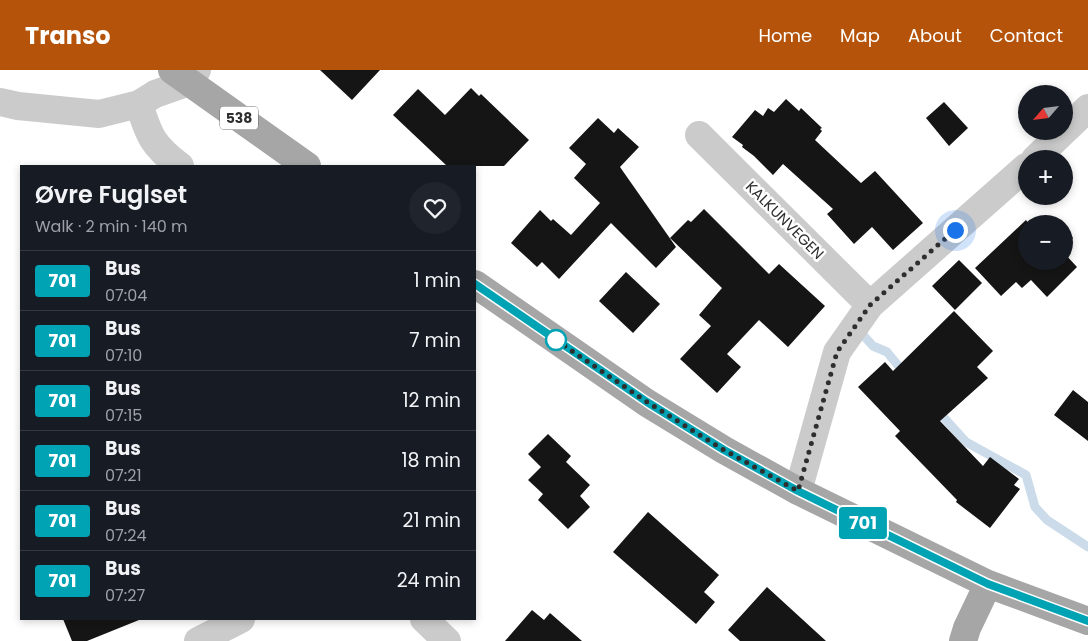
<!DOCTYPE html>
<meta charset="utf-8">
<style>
:root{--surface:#171b24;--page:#20242c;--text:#f1f3f6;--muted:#9ea1a6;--line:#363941;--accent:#b45309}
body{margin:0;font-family:Poppins,sans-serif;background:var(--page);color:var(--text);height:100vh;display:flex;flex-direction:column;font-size:19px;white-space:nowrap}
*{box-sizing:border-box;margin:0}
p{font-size:16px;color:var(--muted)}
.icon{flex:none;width:28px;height:28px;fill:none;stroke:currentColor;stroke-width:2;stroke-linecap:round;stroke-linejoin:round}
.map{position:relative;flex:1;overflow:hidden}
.drawer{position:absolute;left:20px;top:95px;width:456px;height:455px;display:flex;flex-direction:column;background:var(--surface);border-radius:0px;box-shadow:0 2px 8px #0003}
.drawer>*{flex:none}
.badge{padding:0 10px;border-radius:4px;font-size:18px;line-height:32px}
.needle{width:32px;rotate:242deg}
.fabs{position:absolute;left:1018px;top:15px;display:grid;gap:10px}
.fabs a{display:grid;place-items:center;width:55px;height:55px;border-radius:50%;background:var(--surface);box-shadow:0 2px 8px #0003;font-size:25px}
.you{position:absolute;width:25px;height:25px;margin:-12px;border:4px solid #fff;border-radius:50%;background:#1a73e8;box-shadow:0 0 0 8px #1a73e833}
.map>.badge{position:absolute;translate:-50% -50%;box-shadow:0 0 0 2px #fff}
.round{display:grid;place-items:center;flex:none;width:52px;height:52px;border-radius:26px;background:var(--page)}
.summary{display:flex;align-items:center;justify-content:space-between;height:85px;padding:0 15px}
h1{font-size:24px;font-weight:600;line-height:38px}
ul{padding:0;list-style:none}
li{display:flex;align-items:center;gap:15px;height:60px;padding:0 15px;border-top:1px solid var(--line)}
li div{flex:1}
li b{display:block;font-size:19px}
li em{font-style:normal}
li .badge{min-width:55px;font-weight:700;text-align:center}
header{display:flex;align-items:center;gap:30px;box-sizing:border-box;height:70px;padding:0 25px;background:var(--accent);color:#fff}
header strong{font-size:24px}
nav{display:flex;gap:28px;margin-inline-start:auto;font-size:18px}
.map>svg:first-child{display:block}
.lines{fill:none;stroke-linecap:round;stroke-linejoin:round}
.stream{stroke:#cbdbe9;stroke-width:9}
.building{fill:#151515}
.minor{stroke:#cbcbcb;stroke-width:28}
.major{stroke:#a6a6a6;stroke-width:28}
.line-casing{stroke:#fff;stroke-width:11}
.line{stroke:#00a3b4;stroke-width:8}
.walk{stroke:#2e2e2e;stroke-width:5;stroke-dasharray:0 9}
.stop-dot{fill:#fff;stroke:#00a3b4;stroke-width:2.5}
.labels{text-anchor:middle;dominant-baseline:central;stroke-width:5;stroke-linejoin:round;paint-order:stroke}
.shield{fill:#fff;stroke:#6d6d6d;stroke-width:1}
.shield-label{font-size:14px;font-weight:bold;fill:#2e2e2e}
.street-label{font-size:15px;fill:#2e2e2e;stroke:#fff}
</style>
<header>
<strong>Transo</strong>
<nav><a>Home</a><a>Map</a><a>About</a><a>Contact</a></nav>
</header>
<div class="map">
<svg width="1088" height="571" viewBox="0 0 1088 571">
<rect width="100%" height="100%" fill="#fff"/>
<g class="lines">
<!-- stream -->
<path class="stream" d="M 863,265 L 873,276 L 887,282 L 905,304
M 937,340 L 966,372 L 1026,405 L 1035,437 L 1047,450 L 1088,477"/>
</g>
<!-- building -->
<path class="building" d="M 320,0 L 380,0 L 352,30 Z
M 471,18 L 479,26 L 481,24 L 529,70 L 504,96 L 447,96 L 393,45 L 418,19 L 445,45 Z
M 786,29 L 799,41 L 801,38 L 822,58 L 820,59 L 822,61 L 815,70 L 861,113 L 875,101 L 923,153 L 893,180 L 872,157 L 854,174 L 827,144 L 833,139 L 783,94 L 773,105 L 754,86 L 742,77 L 743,75 L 732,67 L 755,40 L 763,46 L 768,38 L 774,42 Z
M 944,32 L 968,58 L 949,76 L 926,48 Z
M 598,48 L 614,63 L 618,58 L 639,77 L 620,97 L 676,177 L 656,198 L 611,153 L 559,209 L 542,192 L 537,197 L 511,173 L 540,140 L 551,151 L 553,149 L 571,165 L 600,133 L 574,108 L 586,94 L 569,78 Z
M 704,139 L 769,204 L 779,194 L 825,236 L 788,277 L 759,250 L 727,284 L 741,297 L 717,323 L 680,289 L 711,256 L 699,245 L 722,218 L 670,168 L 688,150 L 691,152 Z
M 1052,146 L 1060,154 L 1044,154 Z
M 1026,150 L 1029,154 L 1026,154 L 1026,191 L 1064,191 L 1064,183 L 1077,197 L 1047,227 L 1031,210 L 1022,218 L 1016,212 L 1001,226 L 975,198 Z
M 1064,158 L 1073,168 L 1064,177 Z
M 959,190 L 982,213 L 955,240 L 932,216 Z
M 626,202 L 660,234 L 633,263 L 599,231 Z
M 954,241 L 993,281 L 977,297 L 988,308 L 940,351 L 983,396 L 990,387 L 1019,409 L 1014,415 L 1020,419 L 990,458 L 956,432 L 957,430 L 895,366 L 900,361 L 858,317 L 885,292 L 893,301 Z
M 1073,320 L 1088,332 L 1088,371 L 1054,345 Z
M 548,364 L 571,386 L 566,392 L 590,415 L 580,426 L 590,437 L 568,459 L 538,430 L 543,424 L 528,410 L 541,397 L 528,384 Z
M 648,442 L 719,505 L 704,522 L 715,532 L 696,554 L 613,482 Z
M 767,517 L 826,571 L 740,571 L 728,560 Z
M 532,540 L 544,550 L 550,543 L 582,571 L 505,571 Z
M 63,549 L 139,549 L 139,550 L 87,571 L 72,571 Z"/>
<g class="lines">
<!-- minor -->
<path class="minor" d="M 0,32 L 18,36 L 99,44 L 139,34 L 155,24 L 189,12 L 197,0
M 139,34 C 149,66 153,76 180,96
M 699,65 L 870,235
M 1035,89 L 1088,38
M 798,421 L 837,282 L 870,235 L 1026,97
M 424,549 L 447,571
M 198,571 L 241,549"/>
<!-- major -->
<path class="major" d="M 172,0 L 307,96
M 475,214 L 647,333 L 724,380 L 798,421 L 988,514 L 1088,551
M 963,571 L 967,558 L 988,514"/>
</g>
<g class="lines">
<defs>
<path id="line" d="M 475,214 L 647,332 L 724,380 L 798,421 L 988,514 L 1088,551"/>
</defs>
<!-- line casing -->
<use href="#line" class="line-casing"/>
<!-- line -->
<use href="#line" class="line"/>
<!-- walk -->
<path class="walk" d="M 556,270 L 553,268 L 647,332 L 724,380 L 798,421 L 837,282 L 870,235 L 955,160"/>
</g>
<!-- markers -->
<circle class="stop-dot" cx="556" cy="270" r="10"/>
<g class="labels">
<!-- shield labels -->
<rect class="shield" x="220" y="36.5" width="38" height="23" rx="4"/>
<g class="shield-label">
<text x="239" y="48">538</text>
</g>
<!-- street labels -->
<g class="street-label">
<text transform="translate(785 150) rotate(45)">KALKUNVEGEN</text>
</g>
</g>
</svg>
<div class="fabs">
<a><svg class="needle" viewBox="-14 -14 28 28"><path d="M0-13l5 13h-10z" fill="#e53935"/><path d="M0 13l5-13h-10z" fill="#9ea1a6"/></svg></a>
<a>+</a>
<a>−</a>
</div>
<div class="you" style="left:955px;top:160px"></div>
<b class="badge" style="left:863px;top:453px;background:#00a3b4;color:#fff">701</b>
<section class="drawer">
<div class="summary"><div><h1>Øvre Fuglset</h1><p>Walk · 2 min · 140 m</p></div><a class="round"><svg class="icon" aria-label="heart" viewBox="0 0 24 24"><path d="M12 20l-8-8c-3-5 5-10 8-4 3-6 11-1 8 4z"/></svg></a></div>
<ul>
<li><span class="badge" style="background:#00a3b4;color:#fff">701</span><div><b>Bus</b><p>07:04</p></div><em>1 min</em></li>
<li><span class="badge" style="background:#00a3b4;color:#fff">701</span><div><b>Bus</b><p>07:10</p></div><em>7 min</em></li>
<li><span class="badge" style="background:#00a3b4;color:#fff">701</span><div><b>Bus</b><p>07:15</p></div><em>12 min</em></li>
<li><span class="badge" style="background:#00a3b4;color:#fff">701</span><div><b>Bus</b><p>07:21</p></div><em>18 min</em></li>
<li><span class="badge" style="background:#00a3b4;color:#fff">701</span><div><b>Bus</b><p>07:24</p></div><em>21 min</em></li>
<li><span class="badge" style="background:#00a3b4;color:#fff">701</span><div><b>Bus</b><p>07:27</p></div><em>24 min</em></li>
</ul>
</section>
</div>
